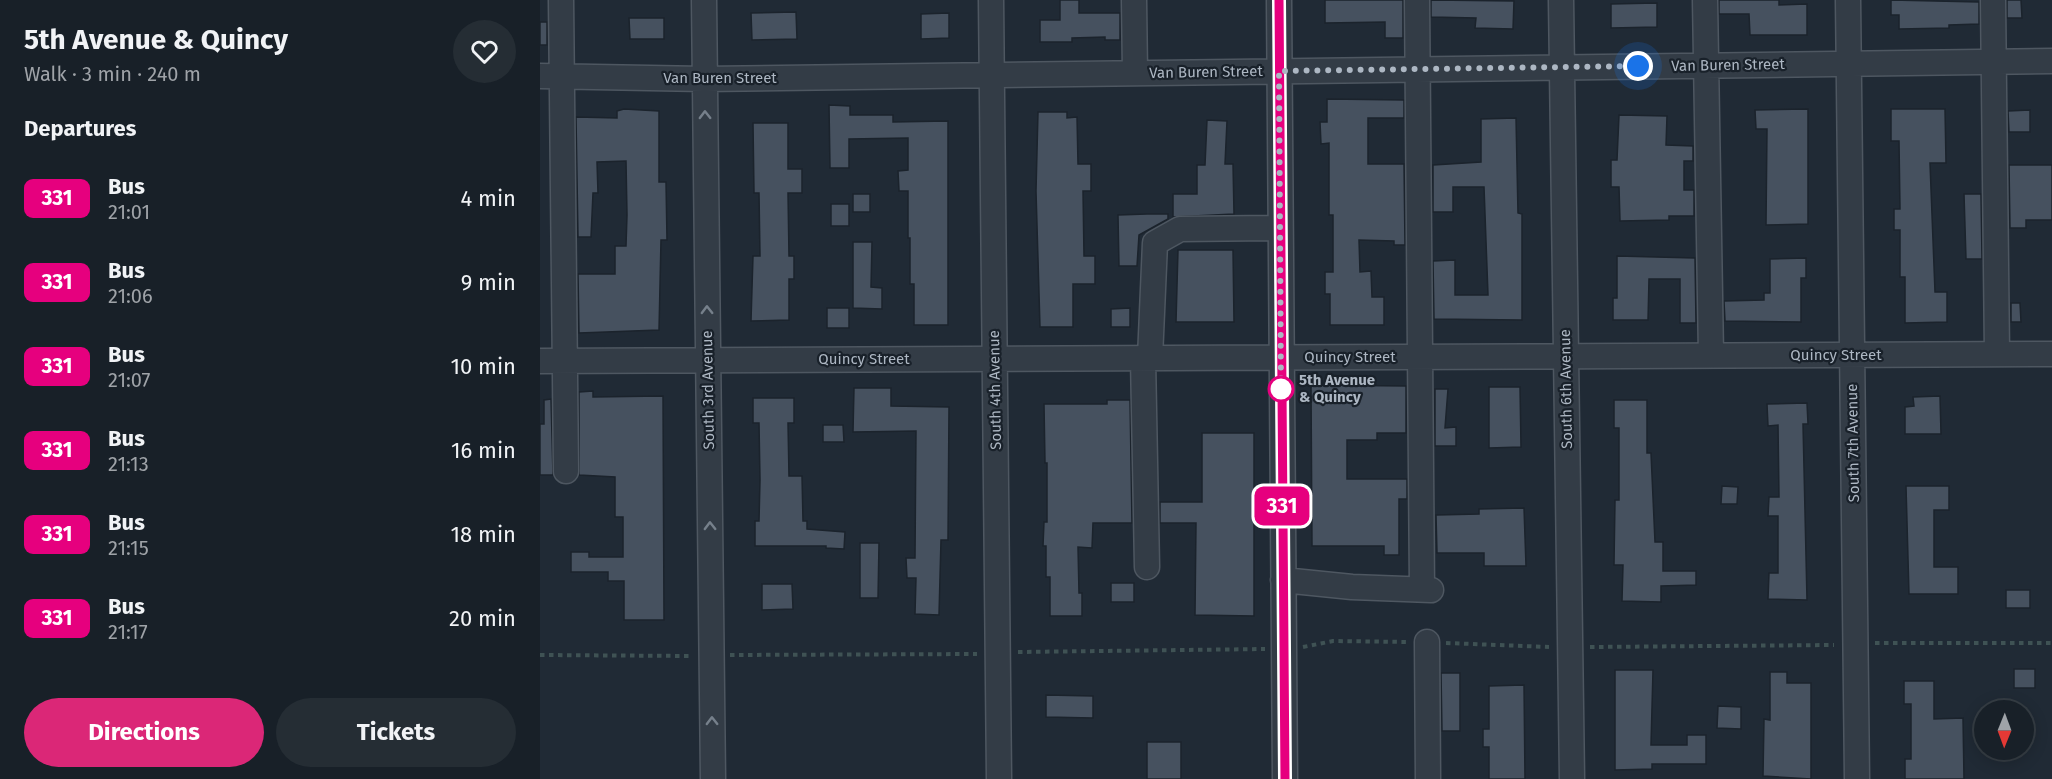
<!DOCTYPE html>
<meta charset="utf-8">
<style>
:root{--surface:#182028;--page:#252d34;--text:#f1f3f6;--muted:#9fa3a8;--line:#363e45;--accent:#db2777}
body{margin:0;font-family:"Fira Sans",sans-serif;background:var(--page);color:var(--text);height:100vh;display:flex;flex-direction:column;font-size:22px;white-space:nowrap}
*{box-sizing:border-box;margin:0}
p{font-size:20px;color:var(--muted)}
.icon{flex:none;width:33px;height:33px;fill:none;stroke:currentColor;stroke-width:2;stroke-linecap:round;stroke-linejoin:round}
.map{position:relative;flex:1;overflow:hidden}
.sheet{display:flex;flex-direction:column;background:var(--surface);width:540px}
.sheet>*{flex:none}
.badge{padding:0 12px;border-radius:9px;font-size:21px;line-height:39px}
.needle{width:39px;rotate:181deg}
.tools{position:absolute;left:1434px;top:700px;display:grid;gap:12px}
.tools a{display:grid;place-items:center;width:60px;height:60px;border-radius:50%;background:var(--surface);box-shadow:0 3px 15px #0003,0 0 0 2px var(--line);font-size:30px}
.you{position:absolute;width:30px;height:30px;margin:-15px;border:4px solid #fff;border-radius:50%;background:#1a73e8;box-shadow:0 0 0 9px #1a73e833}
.map>.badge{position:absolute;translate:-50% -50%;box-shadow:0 0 0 3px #fff}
h2{padding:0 24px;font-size:22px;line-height:54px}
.round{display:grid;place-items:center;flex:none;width:63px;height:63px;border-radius:32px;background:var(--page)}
.head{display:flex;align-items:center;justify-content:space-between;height:102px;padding:0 24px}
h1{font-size:28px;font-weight:700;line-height:45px}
.button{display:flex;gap:12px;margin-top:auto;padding:12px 24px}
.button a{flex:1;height:69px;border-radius:36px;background:var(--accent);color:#fff;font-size:24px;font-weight:700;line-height:69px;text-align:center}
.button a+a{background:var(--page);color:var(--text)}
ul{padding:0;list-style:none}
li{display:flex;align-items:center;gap:18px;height:84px;padding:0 24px}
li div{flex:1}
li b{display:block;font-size:22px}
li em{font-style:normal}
li .badge{min-width:66px;font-weight:700;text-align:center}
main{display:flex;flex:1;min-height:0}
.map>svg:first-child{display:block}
.building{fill:#46515f;stroke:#1b232c;stroke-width:1.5}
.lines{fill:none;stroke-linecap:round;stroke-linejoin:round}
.minor-casing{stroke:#4e5761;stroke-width:27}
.path{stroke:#3f5254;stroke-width:4;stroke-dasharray:4.5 4.5;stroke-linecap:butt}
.minor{stroke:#333c46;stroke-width:24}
.oneway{stroke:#76808b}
.line-casing{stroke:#fff;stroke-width:14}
.line{stroke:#e6007e;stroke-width:9}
.walk{stroke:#adb7c3;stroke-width:6;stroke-dasharray:0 10.8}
.stop-dot{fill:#fff;stroke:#e6007e;stroke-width:3}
.labels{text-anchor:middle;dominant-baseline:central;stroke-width:4.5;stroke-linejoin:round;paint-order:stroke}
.street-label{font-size:15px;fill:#adb7c3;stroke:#19212a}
.stop-label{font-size:15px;font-weight:bold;fill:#adb7c3;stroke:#19212a;text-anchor:start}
</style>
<main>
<section class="sheet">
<div class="head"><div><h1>5th Avenue &amp; Quincy</h1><p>Walk · 3 min · 240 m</p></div><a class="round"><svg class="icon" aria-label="heart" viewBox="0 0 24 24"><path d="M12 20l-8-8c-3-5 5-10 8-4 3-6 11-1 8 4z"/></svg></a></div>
<h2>Departures</h2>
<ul>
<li><span class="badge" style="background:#e6007e;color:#fff">331</span><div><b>Bus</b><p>21:01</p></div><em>4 min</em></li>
<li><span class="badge" style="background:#e6007e;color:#fff">331</span><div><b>Bus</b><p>21:06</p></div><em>9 min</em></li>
<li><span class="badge" style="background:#e6007e;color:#fff">331</span><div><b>Bus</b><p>21:07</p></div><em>10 min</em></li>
<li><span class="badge" style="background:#e6007e;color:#fff">331</span><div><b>Bus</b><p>21:13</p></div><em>16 min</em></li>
<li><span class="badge" style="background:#e6007e;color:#fff">331</span><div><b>Bus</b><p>21:15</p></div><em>18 min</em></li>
<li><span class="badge" style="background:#e6007e;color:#fff">331</span><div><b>Bus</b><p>21:17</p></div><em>20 min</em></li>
</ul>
<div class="button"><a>Directions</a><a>Tickets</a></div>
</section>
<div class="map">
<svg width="1512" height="779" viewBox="0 0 1512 779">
<rect width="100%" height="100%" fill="#202a35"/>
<!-- building -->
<path class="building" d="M 520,0 L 539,0 L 539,13 L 580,13 L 580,40 L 565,40 L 565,37 L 532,38 L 532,42 L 500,42 L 500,20 L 520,20 Z
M 785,0 L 863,0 L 863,38 L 845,38 L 845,22 L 785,23 Z
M 891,0 L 974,1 L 973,29 L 935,28 L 936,18 L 891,17 Z
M 1179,0 L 1239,0 L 1239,5 L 1267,4 L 1267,35 L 1210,35 L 1209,14 L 1179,14 Z
M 1351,0 L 1439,2 L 1439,24 L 1409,25 L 1409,28 L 1359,29 L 1359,15 L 1351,15 Z
M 1467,0 L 1481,0 L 1482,18 L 1467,18 Z
M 1117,3 L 1117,27 L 1071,28 L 1071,4 Z
M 256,12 L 257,39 L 212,40 L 211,13 Z
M 409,13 L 409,38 L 381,39 L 381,14 Z
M 89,18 L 124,18 L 124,39 L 90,39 Z
M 0,22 L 7,22 L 7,45 L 0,45 Z
M 787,99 L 864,100 L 864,118 L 828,118 L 828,164 L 864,164 L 865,245 L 854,245 L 854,241 L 819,240 L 820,272 L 831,271 L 832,297 L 844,297 L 844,325 L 790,325 L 790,294 L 785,294 L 785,272 L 793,272 L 793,215 L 789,215 L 789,143 L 781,144 L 780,122 L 787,122 Z
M 289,105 L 310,106 L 310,115 L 353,115 L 353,122 L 408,121 L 408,325 L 374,325 L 374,284 L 370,284 L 370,238 L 368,238 L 368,191 L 359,191 L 358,171 L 368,170 L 368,138 L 309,139 L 309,168 L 290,168 Z
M 84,109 L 119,111 L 119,182 L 126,182 L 127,240 L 121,240 L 119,330 L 39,333 L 38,274 L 75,274 L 75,246 L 86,246 L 87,215 L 86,161 L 57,162 L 58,193 L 53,193 L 51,237 L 38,237 L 36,117 L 77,118 L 77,111 Z
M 1268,109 L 1268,224 L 1226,225 L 1227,129 L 1216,129 L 1215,110 Z
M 1351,109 L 1405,109 L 1406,163 L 1390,163 L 1395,292 L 1407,292 L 1407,322 L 1365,323 L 1365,277 L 1360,277 L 1360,230 L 1354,230 L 1354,209 L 1360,209 L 1359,141 L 1351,141 Z
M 1490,110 L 1490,132 L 1469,132 L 1468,111 Z
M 498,112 L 527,112 L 527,118 L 537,117 L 538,164 L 551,164 L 551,191 L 543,191 L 544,256 L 555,256 L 555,284 L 533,284 L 533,327 L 500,327 L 496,191 Z
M 1079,115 L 1127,116 L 1126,145 L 1153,146 L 1153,161 L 1144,161 L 1144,190 L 1154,190 L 1154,216 L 1129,216 L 1129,220 L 1080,221 L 1079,187 L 1071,187 L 1071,160 L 1077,160 Z
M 976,118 L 978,213 L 982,214 L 982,320 L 894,319 L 893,261 L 915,260 L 915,295 L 948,295 L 944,187 L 913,187 L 913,212 L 893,212 L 893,165 L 941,162 L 941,119 Z
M 667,120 L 687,121 L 685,164 L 693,164 L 694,214 L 633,217 L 633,194 L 657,194 L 657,165 L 665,165 Z
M 213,123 L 248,123 L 248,169 L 262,169 L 262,193 L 248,193 L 249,256 L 254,256 L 254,279 L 249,279 L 249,320 L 211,321 L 213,256 L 220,256 L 219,193 L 214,193 Z
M 1469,165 L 1512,165 L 1512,220 L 1486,220 L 1486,228 L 1470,228 Z
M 313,194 L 330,194 L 330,212 L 313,212 Z
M 1424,194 L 1441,194 L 1442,259 L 1426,259 Z
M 291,204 L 309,204 L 309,226 L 291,226 Z
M 607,214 L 628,214 L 628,219 L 599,235 L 597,266 L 579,266 L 578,215 Z
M 313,242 L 332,242 L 331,287 L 342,288 L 342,309 L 313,308 Z
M 638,250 L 693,250 L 694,322 L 636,322 Z
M 1077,256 L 1155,258 L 1156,323 L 1140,323 L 1140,279 L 1109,279 L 1108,320 L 1073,320 L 1073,298 L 1077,298 Z
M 1266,258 L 1266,278 L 1261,278 L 1261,322 L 1185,321 L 1184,301 L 1224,300 L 1224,293 L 1230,293 L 1230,259 Z
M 1471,303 L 1480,303 L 1481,322 L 1471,322 Z
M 287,308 L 309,308 L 309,328 L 287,328 Z
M 590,308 L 590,327 L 571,327 L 571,309 Z
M 771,385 L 866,386 L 866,433 L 837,433 L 837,440 L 807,440 L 807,479 L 867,479 L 867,499 L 859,499 L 859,555 L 844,555 L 844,546 L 772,546 Z
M 949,387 L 980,387 L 981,447 L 949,448 Z
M 314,388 L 351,388 L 351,406 L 409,407 L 408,540 L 401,540 L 399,615 L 375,614 L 376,578 L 367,578 L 366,558 L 375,558 L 376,431 L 313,432 Z
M 895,389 L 908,389 L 905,428 L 916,427 L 916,446 L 895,446 Z
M 53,391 L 53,397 L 123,396 L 124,620 L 84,620 L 84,581 L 68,581 L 68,572 L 31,572 L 31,552 L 49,552 L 49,557 L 83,557 L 83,517 L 75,517 L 75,477 L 39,475 L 39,392 Z
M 1400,396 L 1401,434 L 1365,434 L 1365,407 L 1374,406 L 1373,397 Z
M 213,398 L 254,398 L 254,423 L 248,423 L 249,476 L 262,476 L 263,521 L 267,521 L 267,529 L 305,532 L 304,549 L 286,548 L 286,546 L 215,546 L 215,521 L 219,521 L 220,480 L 219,423 L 213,423 Z
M 11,399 L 13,475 L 0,475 L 0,424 L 4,424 L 4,400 Z
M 567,400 L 590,400 L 592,523 L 553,523 L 552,548 L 538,547 L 539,593 L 542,593 L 542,616 L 510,616 L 510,577 L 506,577 L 506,546 L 503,546 L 504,522 L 507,522 L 507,463 L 505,463 L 504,404 L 567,404 Z
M 1074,400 L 1107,400 L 1107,453 L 1111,453 L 1115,542 L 1123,542 L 1123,571 L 1156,571 L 1156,585 L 1121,586 L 1121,602 L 1082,601 L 1083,565 L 1074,565 L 1075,500 L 1079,500 L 1079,428 L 1074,428 Z
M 1267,403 L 1268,424 L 1263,424 L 1267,600 L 1228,599 L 1229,573 L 1238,573 L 1238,516 L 1228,516 L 1229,497 L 1239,497 L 1238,425 L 1228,426 L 1227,404 Z
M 283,425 L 303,425 L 304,442 L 283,442 Z
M 662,433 L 714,433 L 714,616 L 655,615 L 656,523 L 620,523 L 620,502 L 662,502 Z
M 1182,486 L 1198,487 L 1197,504 L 1181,504 Z
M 1366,486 L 1409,486 L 1409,510 L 1394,510 L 1394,567 L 1418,567 L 1418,594 L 1369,594 Z
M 984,508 L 986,566 L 944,566 L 944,553 L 897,553 L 896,515 L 939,514 L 939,509 Z
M 320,543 L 339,543 L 338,598 L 320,598 Z
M 571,583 L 594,583 L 594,602 L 571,602 Z
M 222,584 L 252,584 L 253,609 L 222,610 Z
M 1466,590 L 1490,590 L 1490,608 L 1466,608 Z
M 1474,669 L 1495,669 L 1495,688 L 1474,688 Z
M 1075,670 L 1113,670 L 1111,745 L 1147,745 L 1147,735 L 1166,735 L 1166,764 L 1112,764 L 1112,769 L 1075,770 Z
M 1230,672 L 1247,672 L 1247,683 L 1271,683 L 1271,779 L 1223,776 L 1224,719 L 1230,720 Z
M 901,673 L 920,673 L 920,731 L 902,731 Z
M 1364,681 L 1394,681 L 1394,719 L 1423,718 L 1424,779 L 1365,779 L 1365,759 L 1371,759 L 1371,704 L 1364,704 Z
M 984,685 L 985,779 L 949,779 L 949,747 L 943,747 L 943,729 L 949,729 L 949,686 Z
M 506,695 L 553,696 L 553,718 L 506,717 Z
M 1178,706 L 1201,707 L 1201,729 L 1177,728 Z
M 607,742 L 641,742 L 641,779 L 607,779 Z"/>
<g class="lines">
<defs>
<path id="minor" d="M 21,0 L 26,471
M 164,0 L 173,779
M 451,0 L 459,779
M 594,0 L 595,73
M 739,0 L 745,779
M 877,0 L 882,589
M 1021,0 L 1032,779
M 1165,0 L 1171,355
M 1308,0 L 1317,779
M 1453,0 L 1457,354
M 0,76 L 164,79 L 1512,61
M 603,358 L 607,567
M 610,358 L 615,243 L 640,229 L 740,228
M 0,361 L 1512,354
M 743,580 L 812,587 L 891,590
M 887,642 L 888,779"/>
</defs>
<!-- minor casing -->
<use href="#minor" class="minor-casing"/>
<!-- path -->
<path class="path" d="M 906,643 L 1009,647
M 1335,643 L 1512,643
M 763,647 L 793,641 L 869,642
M 1050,647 L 1294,645
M 478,652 L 725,649
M 0,655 L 152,656
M 190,655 L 437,654"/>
<!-- minor -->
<use href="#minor" class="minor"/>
</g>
<!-- one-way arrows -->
<defs><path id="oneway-chevron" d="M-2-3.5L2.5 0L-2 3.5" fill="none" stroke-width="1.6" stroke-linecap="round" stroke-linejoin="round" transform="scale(1.5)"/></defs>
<g class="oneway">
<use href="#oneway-chevron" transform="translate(165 115) rotate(-91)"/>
<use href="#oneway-chevron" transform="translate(167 310) rotate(-91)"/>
<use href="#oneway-chevron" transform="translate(170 526) rotate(-91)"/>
<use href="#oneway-chevron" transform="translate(172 721) rotate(-91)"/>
</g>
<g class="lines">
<defs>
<path id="line" d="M 739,0 L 745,779"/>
</defs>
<!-- line casing -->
<use href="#line" class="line-casing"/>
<!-- line -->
<use href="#line" class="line"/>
<!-- walk -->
<path class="walk" d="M 741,389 L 739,71 L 1098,66"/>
</g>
<!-- markers -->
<circle class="stop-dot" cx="741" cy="389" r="12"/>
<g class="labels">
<!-- street labels -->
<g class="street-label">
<text transform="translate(1188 65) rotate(-1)">Van Buren Street</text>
<text transform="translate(666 72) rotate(-1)">Van Buren Street</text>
<text x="180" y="78">Van Buren Street</text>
<text x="1296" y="355">Quincy Street</text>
<text x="810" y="357">Quincy Street</text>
<text x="324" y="359">Quincy Street</text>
<text transform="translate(1026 389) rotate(-91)">South 6th Avenue</text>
<text transform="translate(168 390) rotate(-91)">South 3rd Avenue</text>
<text transform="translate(455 390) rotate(-91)">South 4th Avenue</text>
<text transform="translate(1313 443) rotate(-91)">South 7th Avenue</text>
</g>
<!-- stop labels -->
<g class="stop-label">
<text x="759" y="380">5th Avenue<tspan x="759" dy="17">&amp; Quincy</tspan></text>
</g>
</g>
</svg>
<div class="tools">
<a><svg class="needle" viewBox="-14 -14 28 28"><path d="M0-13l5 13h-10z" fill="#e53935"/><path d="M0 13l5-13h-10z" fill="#9fa3a8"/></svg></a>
</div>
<div class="you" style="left:1098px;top:66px"></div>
<b class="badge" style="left:742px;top:506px;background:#e6007e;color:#fff">331</b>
</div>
</main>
